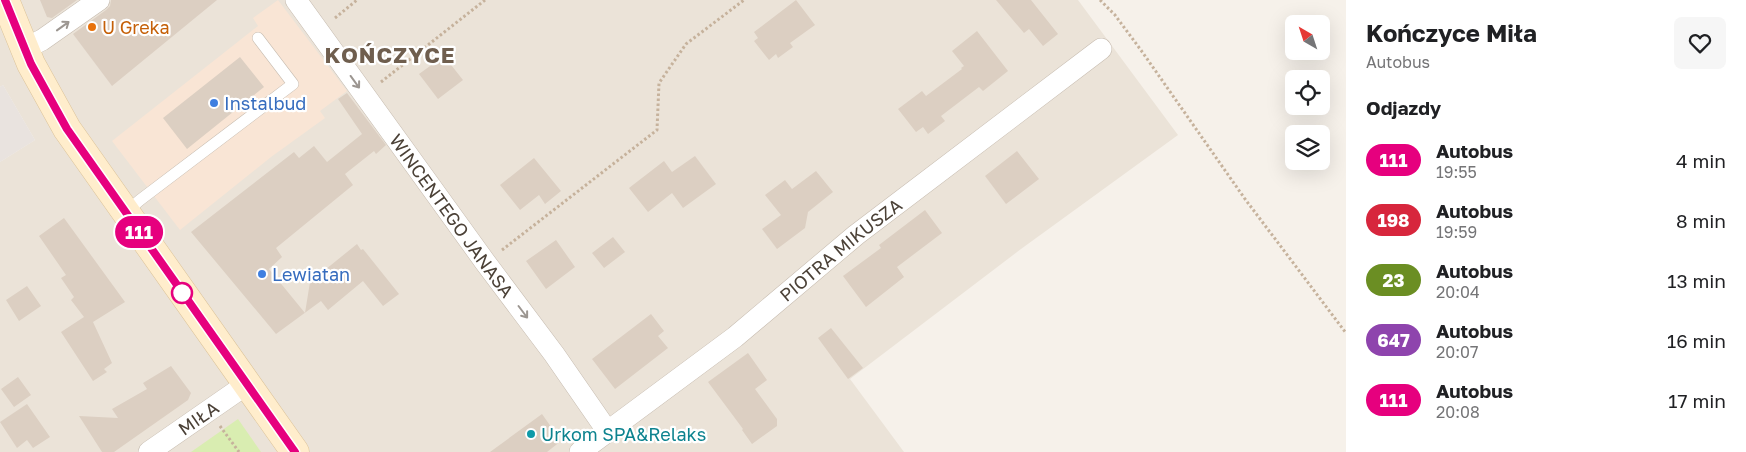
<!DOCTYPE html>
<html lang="pl">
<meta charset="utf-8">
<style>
:root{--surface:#fff;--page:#f6f6f6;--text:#202124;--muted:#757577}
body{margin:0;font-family:"Golos Text",sans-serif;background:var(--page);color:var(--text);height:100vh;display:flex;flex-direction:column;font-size:19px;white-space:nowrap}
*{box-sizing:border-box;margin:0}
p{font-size:16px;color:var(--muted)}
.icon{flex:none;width:28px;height:28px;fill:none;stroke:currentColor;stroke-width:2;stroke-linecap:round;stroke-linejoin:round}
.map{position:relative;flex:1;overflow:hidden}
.details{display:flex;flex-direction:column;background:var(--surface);width:400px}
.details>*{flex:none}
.badge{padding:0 10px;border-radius:16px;font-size:18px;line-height:32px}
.needle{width:32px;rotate:321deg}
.buttons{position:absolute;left:1285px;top:15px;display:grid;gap:10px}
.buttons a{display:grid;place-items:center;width:45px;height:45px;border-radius:8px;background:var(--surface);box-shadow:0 5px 20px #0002;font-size:25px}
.map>.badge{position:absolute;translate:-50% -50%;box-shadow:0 0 0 2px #fff}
h2{padding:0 20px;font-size:19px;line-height:45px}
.round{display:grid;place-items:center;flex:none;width:52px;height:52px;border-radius:8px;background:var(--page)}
.head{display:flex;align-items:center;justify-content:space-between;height:85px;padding:0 20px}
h1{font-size:24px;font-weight:700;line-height:38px}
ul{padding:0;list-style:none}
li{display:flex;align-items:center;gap:15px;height:60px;padding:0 20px}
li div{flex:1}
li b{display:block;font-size:19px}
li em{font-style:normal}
li .badge{min-width:55px;font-weight:700;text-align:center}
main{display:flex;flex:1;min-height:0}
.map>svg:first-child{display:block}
.residential{fill:#ebe3d8}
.commercial{fill:#f9e5d5}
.industrial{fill:#e9e3df}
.green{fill:#d9edb1}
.building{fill:#dccfc2}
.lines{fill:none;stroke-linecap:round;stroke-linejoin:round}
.service-casing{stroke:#c6bbaf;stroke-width:12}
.minor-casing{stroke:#c6bbaf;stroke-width:22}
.secondary-casing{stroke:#dcc399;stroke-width:29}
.path{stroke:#c6b29c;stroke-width:3;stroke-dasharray:2.5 2.5;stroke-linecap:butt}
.service{stroke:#fff;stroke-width:11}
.minor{stroke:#fff;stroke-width:21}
.secondary{stroke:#ffedcc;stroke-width:28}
.oneway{stroke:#9c9691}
.line-casing{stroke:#fff;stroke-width:11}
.line{stroke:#e6007e;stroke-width:8}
.food-dot{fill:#e8710a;stroke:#fff;stroke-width:2}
.shop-dot{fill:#3f7fe0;stroke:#fff;stroke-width:2}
.stop-dot{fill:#fff;stroke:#e6007e;stroke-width:2.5}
.culture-dot{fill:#0f9aa8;stroke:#fff;stroke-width:2}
.labels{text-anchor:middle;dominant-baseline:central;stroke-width:4.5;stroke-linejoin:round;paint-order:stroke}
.food-label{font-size:18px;fill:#c56008;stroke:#fff;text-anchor:start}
.shop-label{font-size:18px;fill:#366cbe;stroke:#fff;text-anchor:start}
.street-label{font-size:18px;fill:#4b4137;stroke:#fff}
.culture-label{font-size:18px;fill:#0d838f;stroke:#fff;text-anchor:start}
.district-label{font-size:22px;font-weight:bold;letter-spacing:1px;fill:#6f5e4e;stroke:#fff}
</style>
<main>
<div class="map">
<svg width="1346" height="452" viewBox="0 0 1346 452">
<rect width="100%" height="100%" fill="#f6f1ea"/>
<!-- residential -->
<path class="residential" d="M 0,0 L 1078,0 L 1178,135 L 1021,249 L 850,379 L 904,452 L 0,452 L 0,162 L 35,140 L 3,85 L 0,87 Z"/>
<!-- commercial -->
<path class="commercial" d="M 278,0 L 347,91 L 320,111 L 325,118 L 271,157 L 180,230 L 112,141 L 258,26 L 253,18 Z"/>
<!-- industrial -->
<path class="industrial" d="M 3,85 L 35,140 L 0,162 L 0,87 Z"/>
<!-- green -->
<path class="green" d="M 238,419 L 261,452 L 191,452 Z"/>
<!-- building -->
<path class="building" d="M 40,0 L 77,0 L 52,18 L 47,17 Z
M 111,0 L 217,0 L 112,86 L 73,34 L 106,10 L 110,6 Z
M 796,0 L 815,25 L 790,43 L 793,47 L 778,58 L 776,54 L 769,60 L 754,41 L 758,38 L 754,32 Z
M 996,0 L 1031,0 L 1058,34 L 1043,46 L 1029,29 L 1024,33 Z
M 977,31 L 1008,71 L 983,91 L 979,87 L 941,116 L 945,121 L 928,134 L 923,127 L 916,132 L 898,109 L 922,91 L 926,96 L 962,69 L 961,68 L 964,66 L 952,51 Z
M 444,56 L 463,80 L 438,99 L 419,74 Z
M 240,57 L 264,87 L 187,149 L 163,118 Z
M 347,93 L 386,145 L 376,154 L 374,151 L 345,174 L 353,185 L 276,248 L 282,257 L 269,269 L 305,313 L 310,282 L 357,244 L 361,250 L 363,249 L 399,294 L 383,306 L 363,281 L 328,310 L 321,301 L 276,334 L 191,232 L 294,152 L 299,158 L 314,146 L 327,162 L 362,134 L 338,99 Z
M 1017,151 L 1039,179 L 1006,204 L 985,176 Z
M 695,156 L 716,184 L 683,208 L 672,193 L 648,212 L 629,188 L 664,161 L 672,172 Z
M 534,158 L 561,191 L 545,204 L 539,195 L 520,210 L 500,185 Z
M 816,171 L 833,192 L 808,212 L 805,228 L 777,249 L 762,229 L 781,215 L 765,195 L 785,180 L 792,189 Z
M 925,210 L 942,233 L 897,267 L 904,277 L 866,307 L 843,276 L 881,248 L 879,245 Z
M 64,218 L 125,302 L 93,322 L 112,363 L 104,369 L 107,372 L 93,381 L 61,332 L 84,317 L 71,300 L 74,297 L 61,278 L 66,275 L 39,236 Z
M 613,237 L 625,252 L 604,268 L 592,253 Z
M 556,240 L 575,267 L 546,289 L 526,261 Z
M 27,286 L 41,306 L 19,321 L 6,300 Z
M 651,314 L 664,331 L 658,336 L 668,348 L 615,389 L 592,359 Z
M 831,328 L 863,368 L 848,379 L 818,338 Z
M 748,353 L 767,380 L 755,389 L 777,419 L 777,426 L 752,444 L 742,430 L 743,429 L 708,382 Z
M 171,366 L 191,393 L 188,400 L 114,452 L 102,452 L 79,416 L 118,418 L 112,409 L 147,389 L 143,383 Z
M 18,377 L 31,395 L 14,407 L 1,389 Z
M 27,404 L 50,437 L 33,448 L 27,440 L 17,448 L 0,422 Z
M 542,414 L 561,441 L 547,452 L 490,452 Z"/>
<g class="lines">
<defs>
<path id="service" d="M 125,213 L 140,200 L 293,84 L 258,38"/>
<g id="minor">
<path id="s1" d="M 296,0 L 485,262 L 554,354 L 608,432"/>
<path d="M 24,49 L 42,40 L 99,0"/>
<path id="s2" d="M 149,452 L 247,384"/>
<path id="s3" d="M 580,452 L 735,337 L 856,235 L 1101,49"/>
</g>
<path id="secondary" d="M 5,0 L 31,64 L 67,129 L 295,452"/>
</defs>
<!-- service casing -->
<use href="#service" class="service-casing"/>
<!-- minor casing -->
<use href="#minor" class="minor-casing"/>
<!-- secondary casing -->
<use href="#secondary" class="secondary-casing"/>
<!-- path -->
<path class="path" d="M 1100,0 L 1115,15 L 1143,53 L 1245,199 L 1346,333
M 335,18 L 357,0
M 381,82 L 485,0
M 502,250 L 657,130 L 659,83 L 686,44 L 744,0
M 220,426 L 239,452"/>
<!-- service -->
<use href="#service" class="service"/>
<!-- minor -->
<use href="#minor" class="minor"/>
<!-- secondary -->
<use href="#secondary" class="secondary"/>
</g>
<!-- one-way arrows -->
<defs><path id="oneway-shaft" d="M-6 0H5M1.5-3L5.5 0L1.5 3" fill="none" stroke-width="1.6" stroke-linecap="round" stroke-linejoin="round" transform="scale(1.25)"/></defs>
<g class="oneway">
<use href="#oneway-shaft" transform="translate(63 26) rotate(-36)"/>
<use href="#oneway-shaft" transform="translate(355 82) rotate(54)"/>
<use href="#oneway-shaft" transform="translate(523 312) rotate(53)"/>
</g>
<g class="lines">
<defs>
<path id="line" d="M 5,0 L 31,64 L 67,129 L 295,452"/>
</defs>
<!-- line casing -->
<use href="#line" class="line-casing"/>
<!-- line -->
<use href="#line" class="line"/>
</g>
<!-- markers -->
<circle class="food-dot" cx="92" cy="27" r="5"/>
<g class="shop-dot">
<circle cx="214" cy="103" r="5"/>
<circle cx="262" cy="274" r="5"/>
</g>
<circle class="stop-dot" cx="182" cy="293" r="10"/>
<circle class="culture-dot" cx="531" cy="434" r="5"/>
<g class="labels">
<!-- food labels -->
<g class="food-label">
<text x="102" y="27">U Greka</text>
</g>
<!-- shop labels -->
<g class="shop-label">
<text x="224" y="103">Instalbud</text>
<text x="272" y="274">Lewiatan</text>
</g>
<!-- street labels -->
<g class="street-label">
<text stroke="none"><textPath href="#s1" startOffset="266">WINCENTEGO JANASA</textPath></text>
<text stroke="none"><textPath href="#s3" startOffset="330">PIOTRA MIKUSZA</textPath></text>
<text stroke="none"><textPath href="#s2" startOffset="60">MIŁA</textPath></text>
</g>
<!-- culture labels -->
<g class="culture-label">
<text x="541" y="434">Urkom SPA&amp;Relaks</text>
</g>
<!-- district labels -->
<g class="district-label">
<text x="390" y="54">KOŃCZYCE</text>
</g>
</g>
</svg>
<div class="buttons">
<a><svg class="needle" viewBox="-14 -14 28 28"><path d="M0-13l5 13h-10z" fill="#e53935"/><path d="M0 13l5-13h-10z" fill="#757577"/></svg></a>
<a><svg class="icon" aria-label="locate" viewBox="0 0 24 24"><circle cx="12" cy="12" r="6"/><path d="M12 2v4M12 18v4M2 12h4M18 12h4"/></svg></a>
<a><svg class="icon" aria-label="layers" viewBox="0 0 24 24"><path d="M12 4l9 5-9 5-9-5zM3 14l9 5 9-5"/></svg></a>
</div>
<b class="badge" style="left:139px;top:232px;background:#e6007e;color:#fff">111</b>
</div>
<section class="details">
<div class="head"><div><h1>Kończyce Miła</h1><p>Autobus</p></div><a class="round"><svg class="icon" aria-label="heart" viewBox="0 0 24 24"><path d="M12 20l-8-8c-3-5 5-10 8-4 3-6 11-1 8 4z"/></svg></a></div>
<h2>Odjazdy</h2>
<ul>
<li><span class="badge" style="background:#e6007e;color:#fff">111</span><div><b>Autobus</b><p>19:55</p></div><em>4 min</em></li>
<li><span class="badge" style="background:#d7263d;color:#fff">198</span><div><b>Autobus</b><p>19:59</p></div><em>8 min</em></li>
<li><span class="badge" style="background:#6b8e23;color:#fff">23</span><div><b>Autobus</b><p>20:04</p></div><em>13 min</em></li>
<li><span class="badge" style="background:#8e44ad;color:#fff">647</span><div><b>Autobus</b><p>20:07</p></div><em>16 min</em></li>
<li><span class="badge" style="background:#e6007e;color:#fff">111</span><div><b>Autobus</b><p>20:08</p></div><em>17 min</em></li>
</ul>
</section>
</main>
